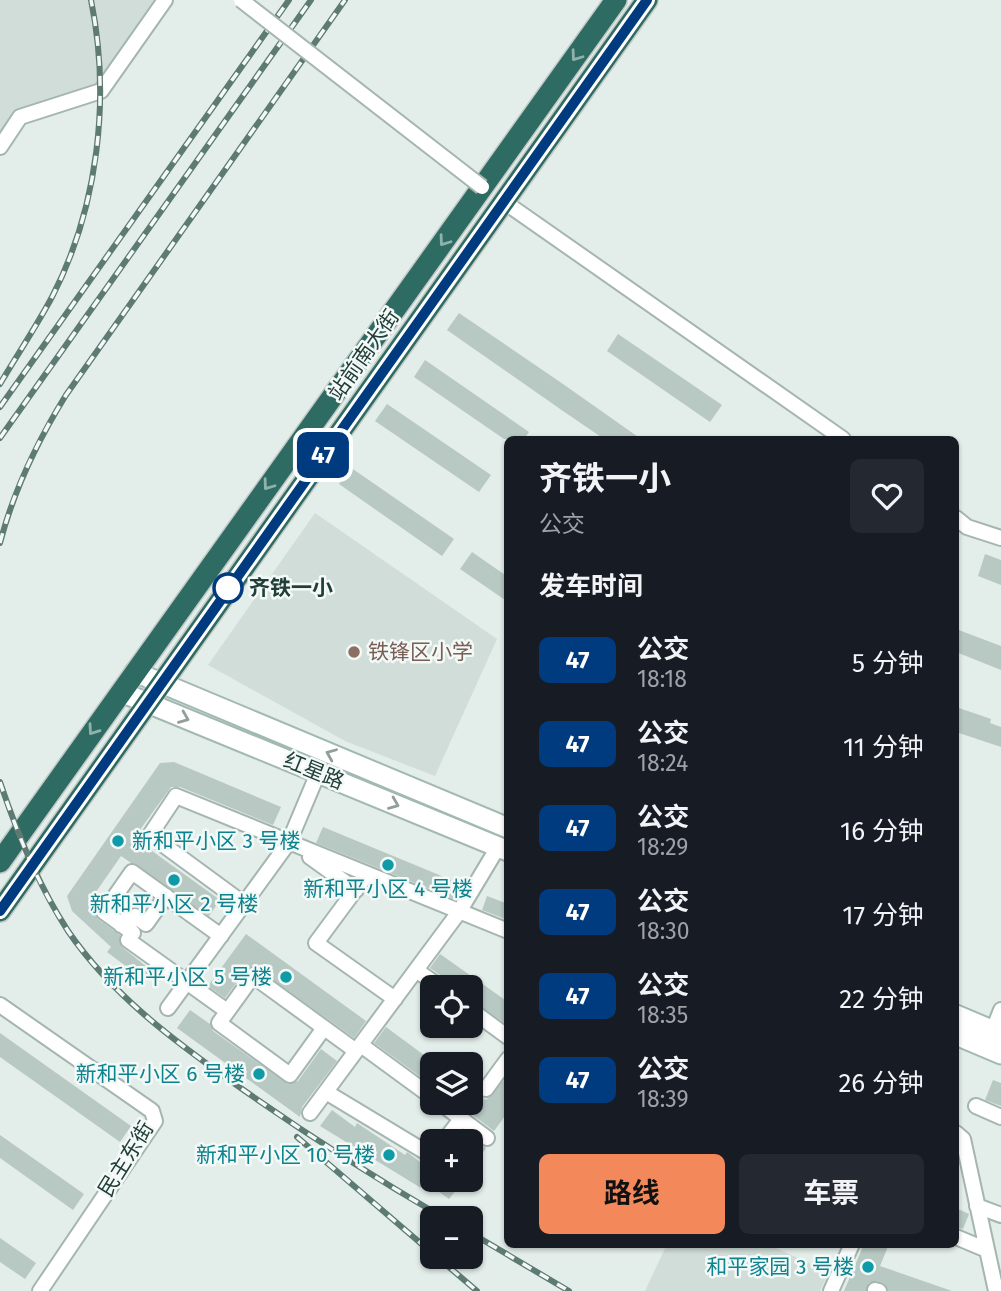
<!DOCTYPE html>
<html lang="zh">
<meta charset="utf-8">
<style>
:root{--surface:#171b24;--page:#242831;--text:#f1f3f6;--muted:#9ea1a6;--accent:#f3895b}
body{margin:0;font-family:"Fira Sans","Noto Sans SC",sans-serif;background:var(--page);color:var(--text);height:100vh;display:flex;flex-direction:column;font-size:26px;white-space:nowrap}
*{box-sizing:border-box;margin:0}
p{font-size:23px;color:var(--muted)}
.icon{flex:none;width:38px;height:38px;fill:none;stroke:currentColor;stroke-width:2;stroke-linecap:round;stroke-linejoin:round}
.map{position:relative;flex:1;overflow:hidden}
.drawer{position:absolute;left:504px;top:436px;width:455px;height:812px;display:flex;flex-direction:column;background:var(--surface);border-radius:10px;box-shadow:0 2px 5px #0004}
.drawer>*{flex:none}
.badge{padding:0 14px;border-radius:10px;font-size:24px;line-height:46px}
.controls{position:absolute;left:420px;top:975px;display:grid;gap:14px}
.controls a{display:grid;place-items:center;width:63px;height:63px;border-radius:10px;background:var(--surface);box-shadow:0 2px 5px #0004;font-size:35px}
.map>.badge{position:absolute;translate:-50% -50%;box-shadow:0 0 0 4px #fff}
h2{padding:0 35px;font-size:26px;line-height:63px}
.round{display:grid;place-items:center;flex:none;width:74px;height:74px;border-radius:10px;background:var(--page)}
.summary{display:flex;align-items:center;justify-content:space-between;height:119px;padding:0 35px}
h1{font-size:33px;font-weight:700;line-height:52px}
.primary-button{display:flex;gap:14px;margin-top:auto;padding:14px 35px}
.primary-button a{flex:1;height:80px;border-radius:10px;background:var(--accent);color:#111;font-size:28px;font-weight:700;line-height:80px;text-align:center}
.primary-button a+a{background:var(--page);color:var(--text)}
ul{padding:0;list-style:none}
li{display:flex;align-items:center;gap:21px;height:84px;padding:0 35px}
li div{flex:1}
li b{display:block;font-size:26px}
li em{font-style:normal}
li .badge{min-width:77px;font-weight:700;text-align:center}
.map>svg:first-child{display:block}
.built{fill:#d1ddd8}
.building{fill:#b8c8c2}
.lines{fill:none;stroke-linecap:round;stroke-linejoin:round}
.street-casing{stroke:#a5b5b0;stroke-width:18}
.secondary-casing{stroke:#a1b9b2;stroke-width:23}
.highway-casing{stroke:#c1c9c7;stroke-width:24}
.street{stroke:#fff;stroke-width:14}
.secondary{stroke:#fff;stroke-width:19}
.highway{stroke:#2e6b62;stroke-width:21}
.rail-casing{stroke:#5d7a73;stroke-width:6}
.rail{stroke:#f3f9f7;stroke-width:3.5;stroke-dasharray:10;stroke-linecap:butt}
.street-bridge-casing{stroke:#a5b5b0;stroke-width:18;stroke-linecap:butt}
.street-bridge{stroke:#fff;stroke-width:14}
.oneway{stroke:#90b2ac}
.oneway2{stroke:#909e9c}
.line-casing{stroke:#fff;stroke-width:16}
.line{stroke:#003b80;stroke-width:10}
.stop-dot{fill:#fff;stroke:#003b80;stroke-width:3.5}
.education-dot{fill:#8d6e63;stroke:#f3f9f7;stroke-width:2.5}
.culture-dot{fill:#0f9aa8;stroke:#f3f9f7;stroke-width:2.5}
.labels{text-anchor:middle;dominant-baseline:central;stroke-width:5;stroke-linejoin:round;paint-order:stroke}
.street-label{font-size:21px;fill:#223e38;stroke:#f3f9f7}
.stop-label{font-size:21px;font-weight:bold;fill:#223e38;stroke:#f3f9f7;text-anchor:start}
.education-label{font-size:21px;fill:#785e54;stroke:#f3f9f7;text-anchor:start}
.culture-label{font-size:21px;fill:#0d838f;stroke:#f3f9f7;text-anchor:end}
</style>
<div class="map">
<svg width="1001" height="1291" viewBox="0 0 1001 1291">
<rect width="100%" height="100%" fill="#e3ede9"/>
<!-- built -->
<path class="built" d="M 0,0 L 159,0 L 102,84 L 19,114 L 0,141 Z
M 315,513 L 497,639 L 435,776 L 345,741 L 208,665 Z
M 667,1244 L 767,1244 L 829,1272 L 820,1291 L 645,1291 Z"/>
<!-- building -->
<path class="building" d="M 459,313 L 563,384 L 641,439 L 604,439 L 563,411 L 447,330 Z
M 618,334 L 722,405 L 710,422 L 607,351 Z
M 425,360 L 529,432 L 524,439 L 504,439 L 414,377 Z
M 387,404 L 491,475 L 479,492 L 375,421 Z
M 350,467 L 454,539 L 442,556 L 339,484 Z
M 472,552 L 508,577 L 508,602 L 460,569 Z
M 985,554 L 1001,560 L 1001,585 L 978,576 Z
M 956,629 L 1001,646 L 1001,670 L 956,652 Z
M 956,707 L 991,719 L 990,723 L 1001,727 L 1001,747 L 956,732 Z
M 174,762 L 281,807 L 273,825 L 180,787 L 171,787 L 134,838 L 220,900 L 209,916 L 121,856 L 91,899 L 98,904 L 94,912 L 98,919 L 120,935 L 122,947 L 152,971 L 140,987 L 122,973 L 127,967 L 107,952 L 111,947 L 72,911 L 67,896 L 160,763 Z
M 323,827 L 461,884 L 455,899 L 316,843 Z
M 487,896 L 508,904 L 508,920 L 482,910 Z
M 246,934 L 366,1021 L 354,1038 L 255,967 L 246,970 L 225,998 L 208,986 Z
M 440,954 L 508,1002 L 508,1025 L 471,1001 L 471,987 L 450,987 L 446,979 L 430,968 Z
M 190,1010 L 210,1024 L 213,1031 L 288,1084 L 298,1081 L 321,1049 L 337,1061 L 302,1107 L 300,1117 L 177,1028 Z
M 386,1027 L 432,1061 L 432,1085 L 374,1043 Z
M 0,1033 L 131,1126 L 120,1142 L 0,1057 Z
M 508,1076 L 508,1112 L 494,1131 L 456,1102 L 471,1102 L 471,1089 L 486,1100 Z
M 993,1080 L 1001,1083 L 1001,1106 L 985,1100 Z
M 332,1110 L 355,1127 L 357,1123 L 405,1155 L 407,1152 L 432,1171 L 432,1180 L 464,1180 L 449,1199 L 425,1182 L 421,1188 L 320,1126 Z
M 0,1135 L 84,1194 L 73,1210 L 0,1158 Z
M 467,1135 L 486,1148 L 471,1170 L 471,1141 L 462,1141 Z
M 956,1208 L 969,1214 L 963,1229 L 956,1227 Z
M 0,1238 L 36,1263 L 25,1279 L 0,1262 Z
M 864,1244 L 889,1244 L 880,1266 L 952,1291 L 888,1291 L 885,1284 L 877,1281 L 869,1283 L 866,1291 L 844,1291 Z"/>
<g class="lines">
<defs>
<path id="street" d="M 0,147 L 20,117 L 101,91 L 165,0
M 503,201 L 843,439
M 956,518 L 967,527 L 1001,538
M 310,857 L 356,890
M 367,874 L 316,943 L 395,999
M 244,904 L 150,835 L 176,796 L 508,931
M 121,925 L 126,919 L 131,922 L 135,916 L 146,924 L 166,896
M 221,936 L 132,872 L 104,912 L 133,933 L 128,940 L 227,1011
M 416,970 L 440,987
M 0,1005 L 152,1111 L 155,1121 L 40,1291
M 168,1008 L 289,842 L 318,773
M 471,1010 L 508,1037
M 324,1028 L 290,1075 L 219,1023 L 253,976 L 356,1051
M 990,1038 L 1001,1010
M 361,1045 L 432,1097
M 486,1089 L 508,1059
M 326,1092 L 432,1156
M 439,1102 L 487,1138
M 976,1106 L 1001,1117
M 310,1113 L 459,912 L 498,847
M 956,1133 L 963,1139 L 996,1291
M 444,1141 L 461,1119
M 977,1206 L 1001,1215
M 956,1237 L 987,1250
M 875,1290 L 879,1291
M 831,1291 L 852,1244"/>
<path id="secondary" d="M 135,672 L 508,828
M 121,692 L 508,851
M 956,1015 L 1001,1034
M 956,1035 L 1001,1054"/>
<path id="highway" d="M 0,862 L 616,0
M 0,911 L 647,0"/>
</defs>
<!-- street casing -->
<use href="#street" class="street-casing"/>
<!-- secondary casing -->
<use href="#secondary" class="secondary-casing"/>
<!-- highway casing -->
<use href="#highway" class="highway-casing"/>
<!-- street -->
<use href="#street" class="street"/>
<!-- secondary -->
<use href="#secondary" class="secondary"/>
<!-- highway -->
<use href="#highway" class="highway"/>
<defs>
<path id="rail" d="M 0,384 C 17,355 36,327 52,297 C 98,208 111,98 91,0
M 0,407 L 289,0
M 0,438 L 311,0
M 0,543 C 14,489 37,442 66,395 L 345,0
M 0,782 C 17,833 38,885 68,931 C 111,994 173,1040 235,1084 C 303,1132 372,1176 444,1218
M 297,1137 L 432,1253
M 471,1233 L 569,1291
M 436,1256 L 477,1291"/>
</defs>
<!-- rail casing -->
<use href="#rail" class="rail-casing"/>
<!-- rail -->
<use href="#rail" class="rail"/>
<defs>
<path id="street-bridge" d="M 241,0 L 482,187"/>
</defs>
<!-- street-bridge casing -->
<use href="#street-bridge" class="street-bridge-casing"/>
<!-- street-bridge -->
<use href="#street-bridge" class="street-bridge"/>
</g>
<!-- one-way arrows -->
<defs><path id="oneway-chevron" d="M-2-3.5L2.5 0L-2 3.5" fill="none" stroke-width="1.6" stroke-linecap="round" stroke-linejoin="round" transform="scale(1.75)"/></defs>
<g class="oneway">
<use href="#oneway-chevron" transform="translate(576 56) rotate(126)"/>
<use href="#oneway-chevron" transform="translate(444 241) rotate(126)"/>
<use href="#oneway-chevron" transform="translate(268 485) rotate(126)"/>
<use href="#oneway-chevron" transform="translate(93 730) rotate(125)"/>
</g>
<g class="oneway2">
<use href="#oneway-chevron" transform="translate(184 718) rotate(22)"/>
<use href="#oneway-chevron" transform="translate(331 754) rotate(-157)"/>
<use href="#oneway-chevron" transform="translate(394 804) rotate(22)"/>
</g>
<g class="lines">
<defs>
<path id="line" d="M 0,911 L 647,0"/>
</defs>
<!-- line casing -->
<use href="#line" class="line-casing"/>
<!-- line -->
<use href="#line" class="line"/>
</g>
<!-- markers -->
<circle class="stop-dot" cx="228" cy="588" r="14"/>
<circle class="education-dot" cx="354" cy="652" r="7"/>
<g class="culture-dot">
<circle cx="118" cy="841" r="7"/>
<circle cx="388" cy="865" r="7"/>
<circle cx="174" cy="880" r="7"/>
<circle cx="286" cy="977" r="7"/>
<circle cx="259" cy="1074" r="7"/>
<circle cx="389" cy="1155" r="7"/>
<circle cx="868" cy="1267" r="7"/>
</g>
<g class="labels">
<!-- street labels -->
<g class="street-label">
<text transform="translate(364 355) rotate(-55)">站前南大街</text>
<text transform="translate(314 771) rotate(22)">红星路</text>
<text transform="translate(126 1159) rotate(-58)">民主东街</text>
</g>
<!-- stop labels -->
<g class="stop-label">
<text x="249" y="588">齐铁一小</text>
</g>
<!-- education labels -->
<g class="education-label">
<text x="368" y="652">铁锋区小学</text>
</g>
<!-- culture labels -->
<g class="culture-label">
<text x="132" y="841" text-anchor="start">新和平小区 3 号楼</text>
<text x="388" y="889" text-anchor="middle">新和平小区 4 号楼</text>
<text x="174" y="904" text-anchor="middle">新和平小区 2 号楼</text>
<text x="272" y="977">新和平小区 5 号楼</text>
<text x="245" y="1074">新和平小区 6 号楼</text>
<text x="375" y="1155">新和平小区 10 号楼</text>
<text x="854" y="1267">和平家园 3 号楼</text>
</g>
</g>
</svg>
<div class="controls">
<a><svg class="icon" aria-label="locate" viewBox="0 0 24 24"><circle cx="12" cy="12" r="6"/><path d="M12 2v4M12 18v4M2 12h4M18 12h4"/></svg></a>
<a><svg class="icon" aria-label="layers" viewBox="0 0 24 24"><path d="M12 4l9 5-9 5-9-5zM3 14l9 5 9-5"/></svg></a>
<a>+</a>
<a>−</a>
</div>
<b class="badge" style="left:323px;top:455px;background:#003b80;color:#fff">47</b>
<section class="drawer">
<div class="summary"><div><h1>齐铁一小</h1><p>公交</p></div><a class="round"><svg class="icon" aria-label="heart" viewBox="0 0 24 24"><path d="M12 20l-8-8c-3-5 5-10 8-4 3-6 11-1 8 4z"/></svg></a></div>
<h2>发车时间</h2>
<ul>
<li><span class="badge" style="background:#003b80;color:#fff">47</span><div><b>公交</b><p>18:18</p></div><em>5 分钟</em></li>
<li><span class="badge" style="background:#003b80;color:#fff">47</span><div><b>公交</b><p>18:24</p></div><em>11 分钟</em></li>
<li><span class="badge" style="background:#003b80;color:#fff">47</span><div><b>公交</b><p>18:29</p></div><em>16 分钟</em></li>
<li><span class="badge" style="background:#003b80;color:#fff">47</span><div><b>公交</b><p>18:30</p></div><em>17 分钟</em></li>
<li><span class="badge" style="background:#003b80;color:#fff">47</span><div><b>公交</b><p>18:35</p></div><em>22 分钟</em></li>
<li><span class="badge" style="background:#003b80;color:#fff">47</span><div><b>公交</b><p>18:39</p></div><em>26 分钟</em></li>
</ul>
<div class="primary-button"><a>路线</a><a>车票</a></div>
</section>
</div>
